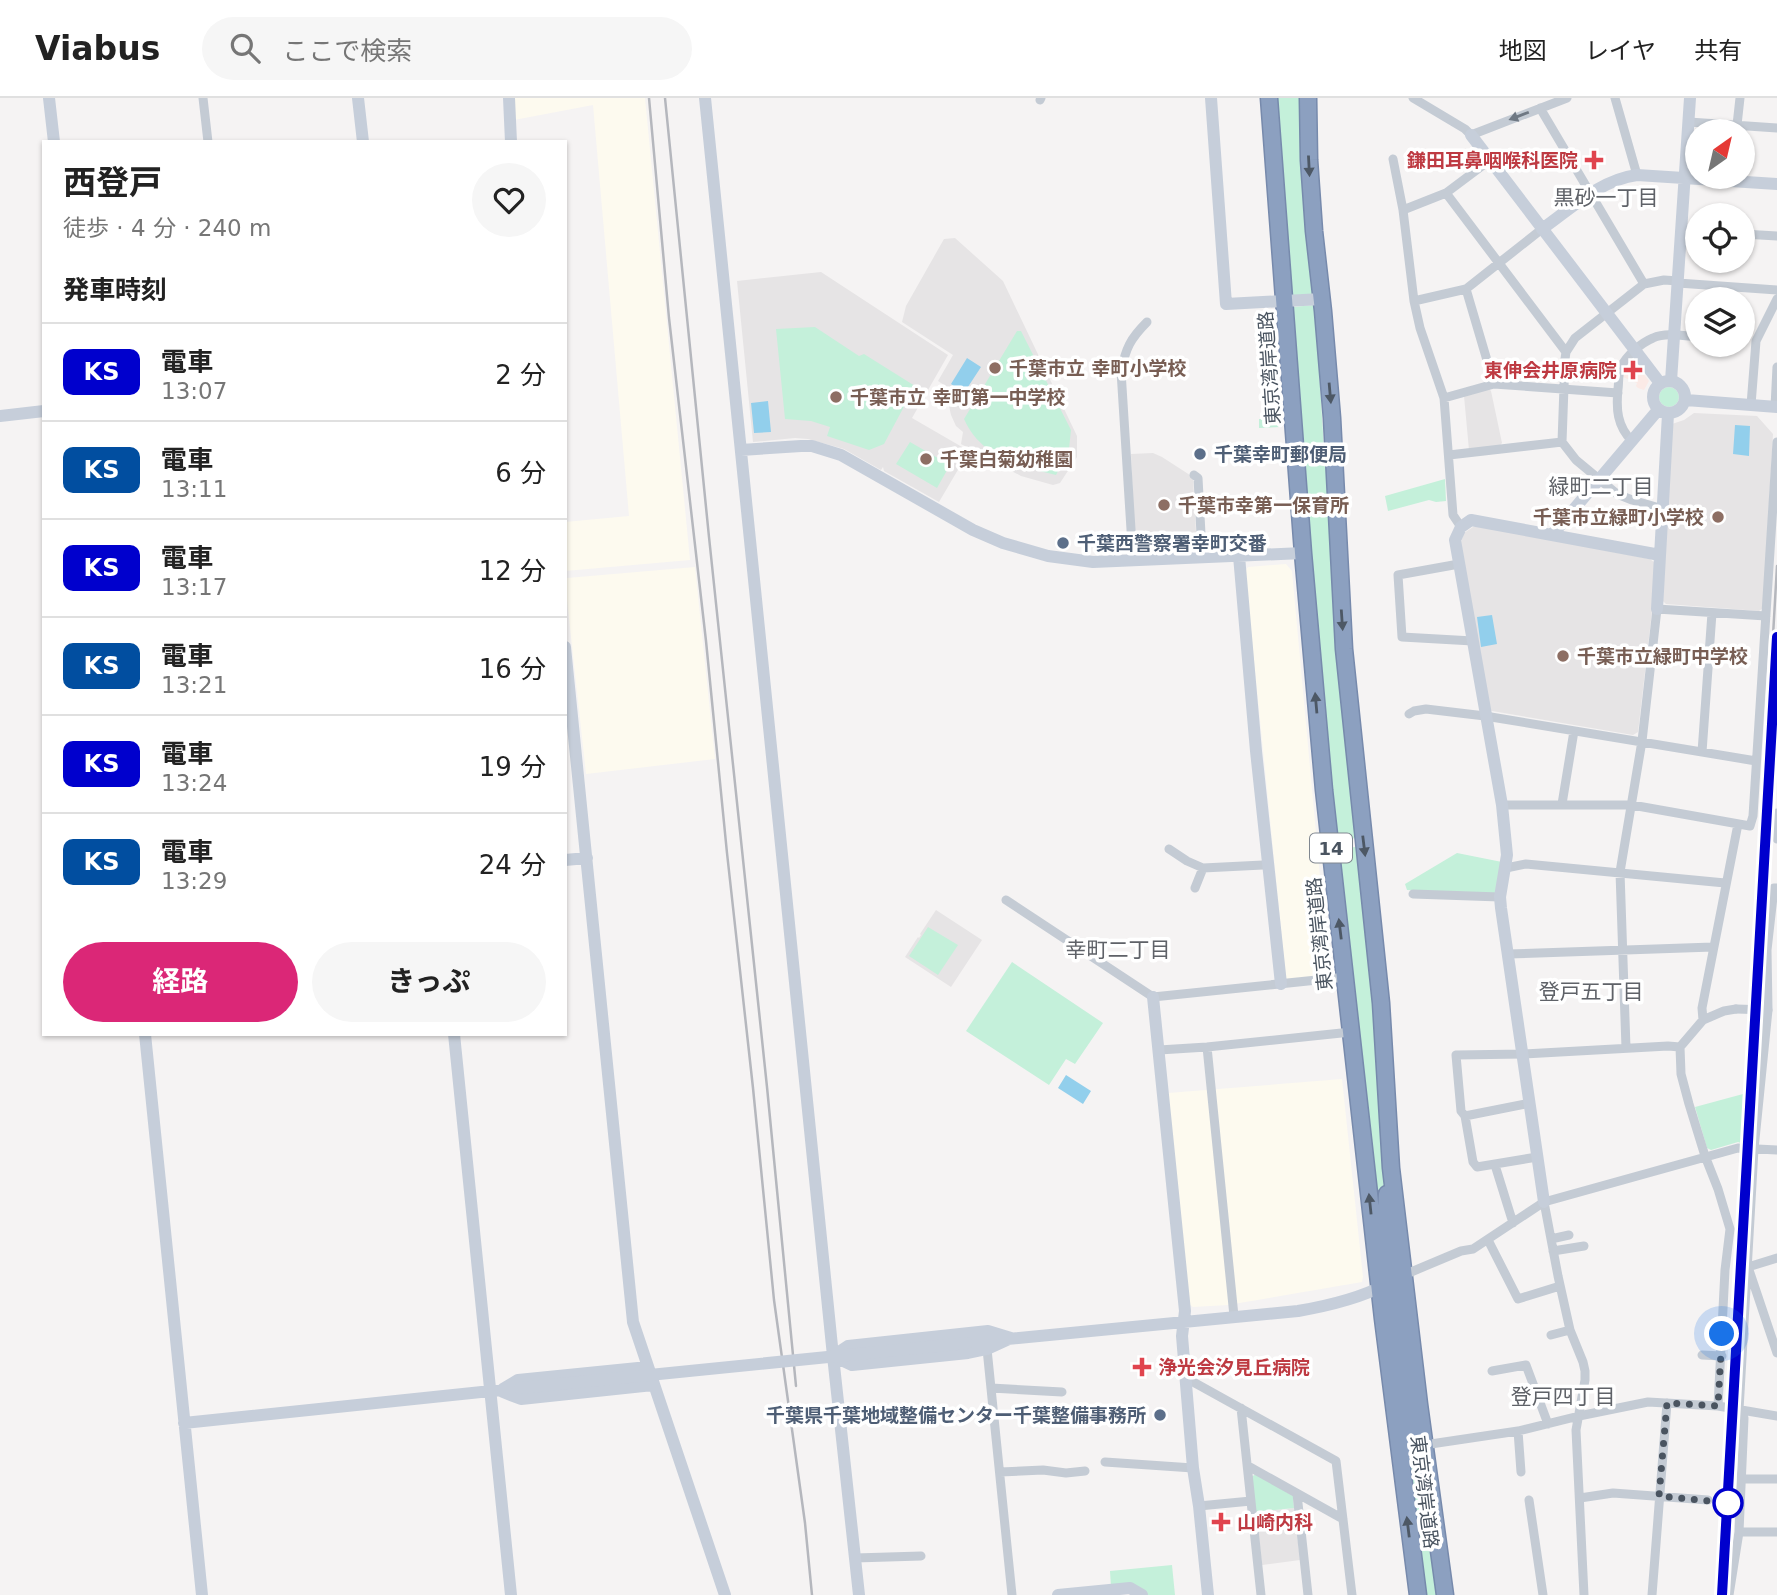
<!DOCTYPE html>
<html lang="ja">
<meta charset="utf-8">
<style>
:root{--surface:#fff;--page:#f6f6f6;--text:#222;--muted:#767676;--line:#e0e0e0;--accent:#db2777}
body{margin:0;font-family:"DejaVu Sans","Noto Sans JP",sans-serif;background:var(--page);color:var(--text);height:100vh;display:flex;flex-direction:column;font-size:26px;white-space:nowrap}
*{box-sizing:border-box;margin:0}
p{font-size:23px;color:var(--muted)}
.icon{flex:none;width:38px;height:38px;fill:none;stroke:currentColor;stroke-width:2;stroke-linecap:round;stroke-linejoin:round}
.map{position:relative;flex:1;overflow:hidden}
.side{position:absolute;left:42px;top:42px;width:525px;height:896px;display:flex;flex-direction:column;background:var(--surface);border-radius:0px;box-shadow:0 2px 5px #0004}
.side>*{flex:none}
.badge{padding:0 14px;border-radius:10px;font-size:24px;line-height:46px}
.needle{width:46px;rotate:34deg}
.tools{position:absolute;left:1685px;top:21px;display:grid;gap:14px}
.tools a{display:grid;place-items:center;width:70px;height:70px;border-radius:50%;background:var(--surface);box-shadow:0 2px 5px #0004;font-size:35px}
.you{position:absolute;width:35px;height:35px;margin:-18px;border:5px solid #fff;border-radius:50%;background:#1a73e8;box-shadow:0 0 0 10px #1a73e833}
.map>.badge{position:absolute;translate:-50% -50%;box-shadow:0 0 0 4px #fff}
h2{padding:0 21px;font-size:26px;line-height:63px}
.round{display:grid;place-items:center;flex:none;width:74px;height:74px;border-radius:37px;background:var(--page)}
.head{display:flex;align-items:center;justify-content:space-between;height:119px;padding:0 21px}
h1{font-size:33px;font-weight:700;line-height:52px}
.button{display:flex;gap:14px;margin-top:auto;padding:14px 21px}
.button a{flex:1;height:80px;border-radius:42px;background:var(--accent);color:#fff;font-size:28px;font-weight:700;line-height:80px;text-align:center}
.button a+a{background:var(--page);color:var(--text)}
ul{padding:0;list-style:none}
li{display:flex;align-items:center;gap:21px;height:98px;padding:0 21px;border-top:2px solid var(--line)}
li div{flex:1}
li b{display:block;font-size:26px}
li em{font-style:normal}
li .badge{min-width:77px;font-weight:700;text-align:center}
header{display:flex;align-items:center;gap:42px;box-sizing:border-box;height:98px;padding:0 35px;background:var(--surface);border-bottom:2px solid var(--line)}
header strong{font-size:33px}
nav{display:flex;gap:38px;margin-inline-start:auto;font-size:24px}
.search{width:490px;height:63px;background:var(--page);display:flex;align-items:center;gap:18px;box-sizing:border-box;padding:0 24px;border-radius:38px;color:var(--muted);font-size:26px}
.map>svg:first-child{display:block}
.commercial{fill:#fdfaef}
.education{fill:#e6e4e5}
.medical{fill:#fbeae6}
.green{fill:#c4f0da}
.water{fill:#92cfec}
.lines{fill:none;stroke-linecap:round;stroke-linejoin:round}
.highway-casing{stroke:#778aac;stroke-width:19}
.street{stroke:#c4cbd4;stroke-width:9}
.secondary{stroke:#c6ceda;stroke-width:12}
.highway{stroke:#8ca0c0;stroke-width:16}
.rail{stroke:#b5b7bd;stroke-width:2.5}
.street-bridge{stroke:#c4cbd4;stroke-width:9}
.secondary-bridge{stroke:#c6ceda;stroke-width:12}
.oneway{fill:#6f7883}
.oneway2{fill:#4d5865}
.line-casing{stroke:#fff;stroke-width:16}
.line{stroke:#0000cd;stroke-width:10}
.walk{stroke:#4a5460;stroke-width:7;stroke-dasharray:0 12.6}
.health-dot{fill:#e0444e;stroke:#fff;stroke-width:2.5}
.education-dot{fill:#8d6e63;stroke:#fff;stroke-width:2.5}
.service-dot{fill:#5c6f8a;stroke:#fff;stroke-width:2.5}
.stop-dot{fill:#fff;stroke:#0000cd;stroke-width:3.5}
.labels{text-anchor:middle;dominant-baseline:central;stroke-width:7;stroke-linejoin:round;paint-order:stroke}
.shield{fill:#fff;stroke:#808790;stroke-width:2}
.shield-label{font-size:18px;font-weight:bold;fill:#4a5460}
.health-label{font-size:19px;font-weight:bold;fill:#be3a42;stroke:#fff;text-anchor:end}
.education-label{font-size:19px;font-weight:bold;fill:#785e54;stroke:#fff;text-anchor:start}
.street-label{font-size:19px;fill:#4a5460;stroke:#fff}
.service-label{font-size:19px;font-weight:bold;fill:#4e5e75;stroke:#fff;text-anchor:start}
.neighbourhood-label{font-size:21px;fill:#5f6268;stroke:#fff}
</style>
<header>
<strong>Viabus</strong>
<div class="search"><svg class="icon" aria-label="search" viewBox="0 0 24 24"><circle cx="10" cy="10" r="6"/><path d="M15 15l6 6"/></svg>ここで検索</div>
<nav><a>地図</a><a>レイヤ</a><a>共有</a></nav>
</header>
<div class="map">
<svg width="1777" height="1497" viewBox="0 0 1777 1497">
<rect width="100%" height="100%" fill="#f5f3f3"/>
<!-- commercial -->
<path class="commercial" d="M 512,0 L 645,0 L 690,462 L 565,473 L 565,424 L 629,418 L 593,7 L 514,22 Z
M 1286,466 L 1292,473 L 1329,877 L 1288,882 L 1286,880 L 1245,473 L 1248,469 Z
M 695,469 L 715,661 L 586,676 L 565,484 L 567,480 Z
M 1342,981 L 1363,1179 L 1362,1184 L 1228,1207 L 1193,1209 L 1189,1206 L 1168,995 Z"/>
<!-- education -->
<path class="education" d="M 955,140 L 1003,183 L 1077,338 L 1077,359 L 1060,385 L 1053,387 L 1021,378 L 961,346 L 963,334 L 956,328 L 951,317 L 948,303 L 950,291 L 938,283 L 953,257 L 902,224 L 906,208 L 944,141 Z
M 821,174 L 948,257 L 912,320 L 969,353 L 939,404 L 884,373 L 883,369 L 881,372 L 844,351 L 808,341 L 795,340 L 753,344 L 737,183 Z
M 1489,291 L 1491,293 L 1502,345 L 1499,349 L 1469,352 L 1464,298 Z
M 1694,315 L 1757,318 L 1773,336 L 1763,510 L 1759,513 L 1666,506 L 1663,503 L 1672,326 L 1684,322 Z
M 1153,355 L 1162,359 L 1193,379 L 1196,434 L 1182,453 L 1138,455 L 1135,453 L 1131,356 Z
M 1478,428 L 1650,461 L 1655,465 L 1653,505 L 1638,634 L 1633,637 L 1492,613 L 1488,611 L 1461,444 L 1464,435 L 1473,429 Z
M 936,812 L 982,842 L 951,889 L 905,859 L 918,839 L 919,840 L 921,837 L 920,836 Z
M 1294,1410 L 1300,1462 L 1262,1467 L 1256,1414 Z"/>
<!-- medical -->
<path class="medical" d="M 1630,263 L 1635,265 L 1649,283 L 1644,292 L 1638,290 L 1636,288 L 1637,285 L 1623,279 Z"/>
<!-- green -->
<path class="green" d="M 1276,0 L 1302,0 L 1314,197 L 1292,199 Z
M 1315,207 L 1324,351 L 1357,740 L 1337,742 L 1312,469 L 1292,209 Z
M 815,229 L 859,258 L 864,256 L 915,288 L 884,346 L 869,352 L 827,338 L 830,329 L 811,323 L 785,321 L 776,231 Z
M 1017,233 L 1021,233 L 1071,332 L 1069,351 L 1056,377 C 1019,368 981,359 964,321 Z
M1659 299a10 10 0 1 1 20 0a10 10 0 1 1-20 0Z
M 1280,320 L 1280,329 L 1259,330 L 1259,321 Z
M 910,344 L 950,367 L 937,390 L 896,366 Z
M 1445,381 L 1446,403 L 1436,404 L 1429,402 L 1388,413 L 1385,398 Z
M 1356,749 L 1374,901 L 1384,1079 L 1382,1140 L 1371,1057 L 1339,750 Z
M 1457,755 L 1502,764 L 1495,796 L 1407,792 L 1405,786 Z
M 928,829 L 958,847 L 938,877 L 909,858 Z
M 1012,864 L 1103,925 L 1075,966 L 1066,961 L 1049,987 L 966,933 Z
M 1743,996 L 1741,1045 L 1738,1044 L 1711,1052 L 1707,1050 L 1695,1009 Z
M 1400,1199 L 1438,1497 L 1425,1497 L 1410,1386 Z
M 1256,1376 L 1293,1398 L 1294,1410 L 1256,1414 L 1251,1379 Z
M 1172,1467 L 1175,1497 L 1148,1497 L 1131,1487 L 1111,1489 L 1110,1473 Z"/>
<!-- water -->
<path class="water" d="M 967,260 L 981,269 L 964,295 L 951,286 Z
M 768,303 L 771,334 L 754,335 L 751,305 Z
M 1735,327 L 1750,328 L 1749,358 L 1733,356 Z
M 1492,517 L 1497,546 L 1481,549 L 1477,519 Z
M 1066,977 L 1091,993 L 1083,1006 L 1058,990 Z"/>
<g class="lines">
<defs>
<path id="highway" d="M 1269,0 L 1303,455 L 1324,692 L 1383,1221 L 1418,1497
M 1308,0 L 1309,62 L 1314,133 L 1323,213 L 1332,320 L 1344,551 L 1381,905 L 1391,1070 L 1419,1306 L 1445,1497
M 1402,1180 L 1395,1193 L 1394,1200 L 1409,1327 L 1407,1361
M 1384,1185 L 1388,1178 L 1385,1132 L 1387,1096"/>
</defs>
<!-- highway casing -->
<use href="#highway" class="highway-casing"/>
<!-- street -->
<path class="street" d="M 203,0 L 208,44
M 1413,0 L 1465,31 L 1471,37 L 1567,0
M 1615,0 L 1637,77
M 1040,2 L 1041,0
M 1540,10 L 1644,186
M 1689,24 L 1777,30
M 1737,27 L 1740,0
M 1393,61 L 1403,112 L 1414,203 L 1420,230 L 1444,300 L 1453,417 L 1461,429
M 1446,95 L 1566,254
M 1403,112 L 1446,95 L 1490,62
M 1681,132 L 1698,133
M 1743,136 L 1777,138
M 1678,185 L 1777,192
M 1466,191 L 1494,286
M 1414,203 L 1466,191 L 1542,131
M 1444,300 L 1494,286 L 1618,295
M 1751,307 L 1756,243 L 1777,201
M 1775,309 L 1777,269
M 1632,343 C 1617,328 1616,311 1618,291 C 1619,284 1618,276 1621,269 C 1627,257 1641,245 1653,240 C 1666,234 1684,238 1698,239
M 1449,357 L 1562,344
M 1663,411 L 1632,402 L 1617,396 L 1576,362 L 1562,344 L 1565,261 L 1566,254 L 1575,240 L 1644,186 L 1664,182 L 1678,183
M 1188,460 L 1201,436 L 1198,380 L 1194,377
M 1133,463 L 1121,273 C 1126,250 1130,241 1147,224
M 1459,466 L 1398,477 L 1402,539 L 1473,543
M 1409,616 L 1414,613 L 1426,611 L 1485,618 L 1756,663
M 1702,654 L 1712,515
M 1562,706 L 1574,633
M 1502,707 L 1632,707 L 1750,728 L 1753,718 L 1777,344
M 1777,715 L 1777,741
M 1169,751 L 1187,763 L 1203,770 L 1263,767
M 1506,770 L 1526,766 L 1725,785
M 1195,790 L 1203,770
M 1413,796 L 1500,799
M 1006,802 L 1153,899 L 1346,879
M 1508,856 L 1713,849
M 1703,922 L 1702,910 L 1738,726
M 1207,949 L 1234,1218
M 1680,949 L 1681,976 L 1689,1006 L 1705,1058 L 1718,1091 L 1730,1131 L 1725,1172 L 1718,1308
M 1626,950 L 1620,774 L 1642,643 L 1657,511 L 1766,518
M 1159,952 L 1207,949 L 1351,934
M 1530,1005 L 1465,1018 L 1461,1013 L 1456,957 L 1524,956 L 1668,948 L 1680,949 L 1703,922 L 1724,913 L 1736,911
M 1465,1018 L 1473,1064 L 1477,1069 L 1537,1059
M 1495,1067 L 1513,1125
M 1544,1104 L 1558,1178 L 1570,1232 L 1583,1264 L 1585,1273 L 1585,1282 L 1576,1332 L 1584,1497
M 1551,1141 L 1569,1137
M 1488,1142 L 1518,1201 L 1560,1188
M 1553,1153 L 1584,1148
M 1777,1160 L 1748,1169 L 1777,1255
M 1404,1177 L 1461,1153 L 1473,1151 L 1544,1104 L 1738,1050 L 1777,1052
M 1551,1237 L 1570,1232
M 987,1251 L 1012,1497
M 1702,1257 L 1722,1258
M 1492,1273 L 1526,1267 L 1548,1326
M 1186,1280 L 1336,1363 L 1352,1497
M 991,1290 L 1062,1294
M 1241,1310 L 1261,1497
M 1518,1333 L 1521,1374
M 1424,1347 L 1518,1333 L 1579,1318 L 1648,1304 L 1718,1308 L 1777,1318
M 1105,1364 L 1193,1370
M 1248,1368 L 1343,1421
M 1000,1374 L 1043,1372 L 1066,1375 L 1085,1373
M 1742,1381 L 1777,1381
M 1297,1396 L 1308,1497
M 1580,1400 L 1613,1395 L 1708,1402
M 1529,1402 L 1543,1497
M 1199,1408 L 1251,1403
M 1739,1434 L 1777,1434
M 855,1460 L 921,1458
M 1652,1497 L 1667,1305
M 1729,1497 L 1739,1434 L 1744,1320 L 1739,1312 L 1754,1051 L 1768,912 L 1767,852 L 1774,790 L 1777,790"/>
<!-- secondary -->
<path class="secondary" d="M 49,0 L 54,44
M 358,0 L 363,44
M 509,0 L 511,44
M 705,0 L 833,1258 L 859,1497
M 1211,0 L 1226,206 L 1322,201
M 1471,37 L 1660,285
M 1542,131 C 1572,110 1600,82 1637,77 L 1777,86
M1653 299a16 16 0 1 1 32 0a16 16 0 1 1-32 0Z
M 1671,283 L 1690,0
M 1686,302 L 1777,309
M 0,318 L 44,313
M 741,352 L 801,348 L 812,348 L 841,357 L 973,432 L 1003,445 L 1048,458 L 1093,464 L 1303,455
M 1552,437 L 1658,312
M 1239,458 L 1256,653 L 1281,886
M 1657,511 L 1668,316
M 565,549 L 633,1224 L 725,1497
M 565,762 L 587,760
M 1153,899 L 1185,1213 L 1182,1238 L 1193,1370 L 1199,1408 L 1208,1497
M 145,936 L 202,1497
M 454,936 L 511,1497
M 1544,1104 L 1501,810 L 1500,799 L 1507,757 L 1502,707 L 1455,442 L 1461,429 L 1471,422 L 1660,457
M 988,1233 L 1011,1240 L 987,1251 L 968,1255 L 852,1267 L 833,1258 L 848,1248 Z
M 967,1245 L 1298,1213 C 1327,1208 1358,1201 1385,1187
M 503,1291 L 518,1282 L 648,1269
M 503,1294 L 521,1301 L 653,1287
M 184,1325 L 520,1290
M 1058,1497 L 1130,1490 L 1142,1497"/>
<!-- highway -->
<use href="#highway" class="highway"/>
<!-- rail -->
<path class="rail" d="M 649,0 L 669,220 L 706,543 L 727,755 L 753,990 L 774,1202 L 805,1425 L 812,1497
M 665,0 L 709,439 L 767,989 L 796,1288
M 1718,1497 L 1777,468"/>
<!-- street-bridge -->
<path class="street-bridge" d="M 1736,911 L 1768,912"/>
<!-- secondary-bridge -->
<path class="secondary-bridge" d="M 520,1290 L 967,1245"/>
</g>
<!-- one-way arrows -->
<defs><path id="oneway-solid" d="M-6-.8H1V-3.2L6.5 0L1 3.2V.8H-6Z" transform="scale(1.75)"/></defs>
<use class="oneway" href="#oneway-solid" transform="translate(1519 18) rotate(159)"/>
<g class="oneway2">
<use href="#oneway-solid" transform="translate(1309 68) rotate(87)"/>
<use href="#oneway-solid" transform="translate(1330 295) rotate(85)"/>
<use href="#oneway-solid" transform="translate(1342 522) rotate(86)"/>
<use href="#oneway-solid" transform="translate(1316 605) rotate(-95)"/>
<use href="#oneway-solid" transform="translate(1364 748) rotate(83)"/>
<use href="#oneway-solid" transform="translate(1340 831) rotate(-97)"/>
<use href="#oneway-solid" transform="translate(1370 1106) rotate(-96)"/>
<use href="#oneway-solid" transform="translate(1408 1429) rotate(-97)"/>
</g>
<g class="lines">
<defs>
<path id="line" d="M 1722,1497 L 1777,539"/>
</defs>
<!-- line casing -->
<use href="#line" class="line-casing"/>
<!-- line -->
<use href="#line" class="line"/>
<!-- walk -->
<path class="walk" d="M 1722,1236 L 1718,1308 L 1667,1305 L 1659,1398 L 1728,1405"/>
</g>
<!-- markers -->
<g class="health-dot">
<path d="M1590.5 51.5h7v7h7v7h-7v7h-7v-7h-7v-7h7z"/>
<path d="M1629.5 261.5h7v7h7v7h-7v7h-7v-7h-7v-7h7z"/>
<path d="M1138.5 1258.5h7v7h7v7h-7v7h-7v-7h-7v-7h7z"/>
<path d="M1217.5 1413.5h7v7h7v7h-7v7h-7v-7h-7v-7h7z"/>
</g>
<g class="education-dot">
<circle cx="995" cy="270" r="7"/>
<circle cx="836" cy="299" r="7"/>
<circle cx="926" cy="361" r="7"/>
<circle cx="1164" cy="407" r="7"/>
<circle cx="1718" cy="419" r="7"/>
<circle cx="1563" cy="558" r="7"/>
</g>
<g class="service-dot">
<circle cx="1200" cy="356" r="7"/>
<circle cx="1063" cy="445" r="7"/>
<circle cx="1160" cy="1317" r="7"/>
</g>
<circle class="stop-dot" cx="1728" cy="1405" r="14"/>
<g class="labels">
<!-- shield labels -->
<rect class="shield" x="1310" y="735.5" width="42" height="29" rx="5"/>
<g class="shield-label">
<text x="1331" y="750">14</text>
</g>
<!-- health labels -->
<g class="health-label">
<text x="1578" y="62">鎌田耳鼻咽喉科医院</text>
<text x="1617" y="272">東伸会井原病院</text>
<text x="1158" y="1269" text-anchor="start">浄光会汐見丘病院</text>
<text x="1237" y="1424" text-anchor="start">山崎内科</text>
</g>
<!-- education labels -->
<g class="education-label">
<text x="1009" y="270">千葉市立 幸町小学校</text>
<text x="850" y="299">千葉市立 幸町第一中学校</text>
<text x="940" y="361">千葉白菊幼稚園</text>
<text x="1178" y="407">千葉市幸第一保育所</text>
<text x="1704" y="419" text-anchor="end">千葉市立緑町小学校</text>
<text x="1577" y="558">千葉市立緑町中学校</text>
</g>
<!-- street labels -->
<g class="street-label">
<text transform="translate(1269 270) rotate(-94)">東京湾岸道路</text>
<text transform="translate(1319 836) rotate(-96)">東京湾岸道路</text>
<text transform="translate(1425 1394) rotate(83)">東京湾岸道路</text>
</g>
<!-- service labels -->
<g class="service-label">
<text x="1214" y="356">千葉幸町郵便局</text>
<text x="1077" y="445">千葉西警察署幸町交番</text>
<text x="1146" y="1317" text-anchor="end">千葉県千葉地域整備センター千葉整備事務所</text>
</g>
<!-- neighbourhood labels -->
<g class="neighbourhood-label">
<text x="1606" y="100">黒砂一丁目</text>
<text x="1601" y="389">緑町二丁目</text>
<text x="1118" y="852">幸町二丁目</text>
<text x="1591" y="894">登戸五丁目</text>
<text x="1563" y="1299">登戸四丁目</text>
</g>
</g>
</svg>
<div class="tools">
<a><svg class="needle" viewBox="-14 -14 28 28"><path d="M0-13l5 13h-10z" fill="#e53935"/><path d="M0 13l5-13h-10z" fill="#767676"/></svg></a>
<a><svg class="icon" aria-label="locate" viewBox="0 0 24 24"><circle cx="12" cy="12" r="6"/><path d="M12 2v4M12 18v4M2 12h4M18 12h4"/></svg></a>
<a><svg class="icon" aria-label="layers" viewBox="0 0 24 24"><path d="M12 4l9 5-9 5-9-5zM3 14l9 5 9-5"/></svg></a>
</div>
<div class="you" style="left:1722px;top:1236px"></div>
<section class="side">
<div class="head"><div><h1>西登戸</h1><p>徒歩 · 4 分 · 240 m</p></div><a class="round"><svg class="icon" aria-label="heart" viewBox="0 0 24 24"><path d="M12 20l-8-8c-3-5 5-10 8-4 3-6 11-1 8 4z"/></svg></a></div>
<h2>発車時刻</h2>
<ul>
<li><span class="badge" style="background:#0000cd;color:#fff">KS</span><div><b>電車</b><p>13:07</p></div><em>2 分</em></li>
<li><span class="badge" style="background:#014ea0;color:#fff">KS</span><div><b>電車</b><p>13:11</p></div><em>6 分</em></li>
<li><span class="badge" style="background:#0000cd;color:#fff">KS</span><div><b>電車</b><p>13:17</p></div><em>12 分</em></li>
<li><span class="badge" style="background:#014ea0;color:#fff">KS</span><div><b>電車</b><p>13:21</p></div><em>16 分</em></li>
<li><span class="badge" style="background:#0000cd;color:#fff">KS</span><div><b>電車</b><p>13:24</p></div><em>19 分</em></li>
<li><span class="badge" style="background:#014ea0;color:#fff">KS</span><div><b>電車</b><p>13:29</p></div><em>24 分</em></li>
</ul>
<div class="button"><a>経路</a><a>きっぷ</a></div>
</section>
</div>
